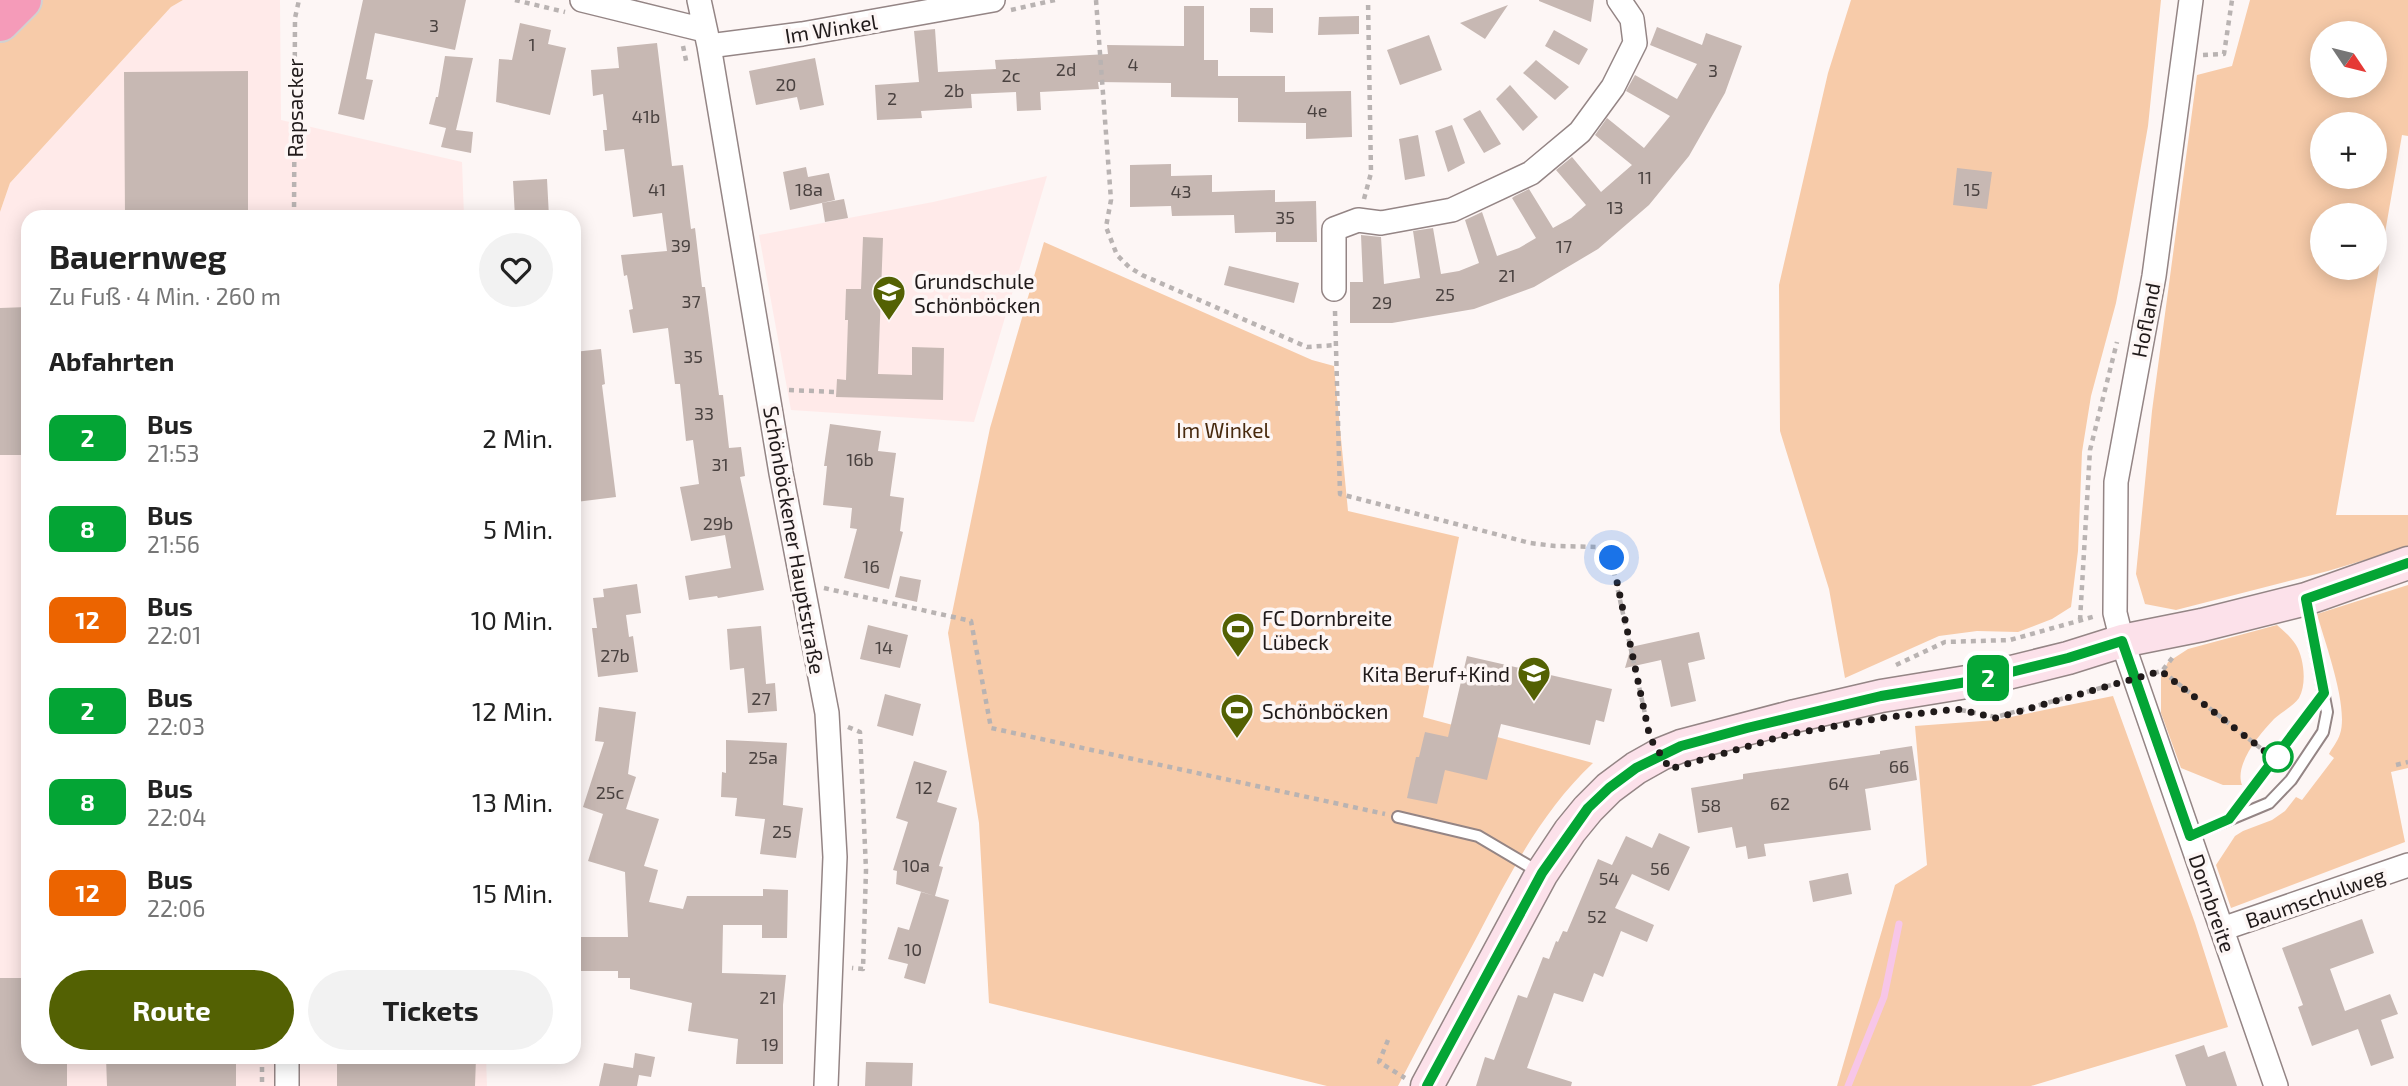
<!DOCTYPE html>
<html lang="de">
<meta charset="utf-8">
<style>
:root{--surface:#fff;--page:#f2f2f2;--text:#222;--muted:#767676;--accent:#536103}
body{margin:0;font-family:"Exo 2",sans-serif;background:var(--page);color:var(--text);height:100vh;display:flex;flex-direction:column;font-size:26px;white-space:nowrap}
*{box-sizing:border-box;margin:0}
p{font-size:23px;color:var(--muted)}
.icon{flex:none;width:38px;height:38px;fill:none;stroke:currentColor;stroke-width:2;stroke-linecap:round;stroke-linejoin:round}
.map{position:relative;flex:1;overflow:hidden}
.drawer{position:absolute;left:21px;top:210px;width:560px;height:854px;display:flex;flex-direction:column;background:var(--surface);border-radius:21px;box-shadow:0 4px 18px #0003}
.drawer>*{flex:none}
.badge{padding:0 14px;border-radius:10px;font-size:24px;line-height:46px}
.needle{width:46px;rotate:125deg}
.buttons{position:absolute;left:2310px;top:21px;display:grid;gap:14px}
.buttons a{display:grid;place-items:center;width:77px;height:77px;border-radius:50%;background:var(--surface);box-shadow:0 4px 18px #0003;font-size:35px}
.you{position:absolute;width:35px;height:35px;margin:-18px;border:5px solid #fff;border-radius:50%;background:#1a73e8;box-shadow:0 0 0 10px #1a73e833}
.map>.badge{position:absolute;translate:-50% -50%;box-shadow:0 0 0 4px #fff}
h2{padding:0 28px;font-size:26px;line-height:63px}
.round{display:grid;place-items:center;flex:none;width:74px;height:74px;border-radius:37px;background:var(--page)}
.headline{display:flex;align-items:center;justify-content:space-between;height:119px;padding:0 28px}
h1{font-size:33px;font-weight:700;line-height:52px}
.action{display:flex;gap:14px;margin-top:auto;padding:14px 28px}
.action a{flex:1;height:80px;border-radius:42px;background:var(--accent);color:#fff;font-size:28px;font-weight:700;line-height:80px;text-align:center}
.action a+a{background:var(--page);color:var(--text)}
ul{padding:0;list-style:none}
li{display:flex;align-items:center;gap:21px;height:91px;padding:0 28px}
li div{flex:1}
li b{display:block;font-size:26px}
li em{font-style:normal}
li .badge{min-width:77px;font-weight:700;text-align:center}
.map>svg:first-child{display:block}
.built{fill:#ffeae9}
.green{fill:#f7cba9;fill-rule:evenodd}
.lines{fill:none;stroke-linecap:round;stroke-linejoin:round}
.stream{stroke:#f7c6e8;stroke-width:7}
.building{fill:#c7b8b3}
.service-casing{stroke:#948585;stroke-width:14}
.minor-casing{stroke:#948585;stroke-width:26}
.secondary-casing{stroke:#948585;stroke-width:35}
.motorway-casing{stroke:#d2d1d1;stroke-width:42}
.path{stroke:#b9b3b2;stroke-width:4.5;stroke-dasharray:5 5;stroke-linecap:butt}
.service{stroke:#fff;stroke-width:10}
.minor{stroke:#fff;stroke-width:23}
.secondary{stroke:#fce1ea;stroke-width:32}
.motorway{stroke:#f59bb9;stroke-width:38}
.line-casing{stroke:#fff;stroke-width:16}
.line{stroke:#04a535;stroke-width:10}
.walk{stroke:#201a1a;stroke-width:7;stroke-dasharray:0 12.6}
.stop-dot{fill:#fff;stroke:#04a535;stroke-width:3.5}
.labels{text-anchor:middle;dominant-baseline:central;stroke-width:7;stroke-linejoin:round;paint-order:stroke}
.number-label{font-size:18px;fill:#4a4240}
.street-label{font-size:21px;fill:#201a1a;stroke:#fdf6f5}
.poi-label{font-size:21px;fill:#201a1a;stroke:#fdf6f5;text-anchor:start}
.park-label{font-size:21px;fill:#482a0f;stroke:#fdf6f5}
</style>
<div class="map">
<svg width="2408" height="1086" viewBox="0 0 2408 1086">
<rect width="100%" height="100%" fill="#fdf6f5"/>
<!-- built -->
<path class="built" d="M 183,0 L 280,0 L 281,120 L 462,162 L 464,217 L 28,217 L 28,1057 L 486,1057 L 487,1086 L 0,1086 L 0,212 L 10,183 L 171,7 Z
M 1047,176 L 974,422 L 791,410 L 759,235 L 933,202 Z"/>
<!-- green -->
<path class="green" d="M 0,0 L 183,0 L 171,7 L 10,183 L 0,212 Z
M 1851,0 L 2161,0 L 2148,126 L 2129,235 L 2116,303 L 2091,396 L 2082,452 L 2078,551 L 2071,607 L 2052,619 L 2018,632 L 1977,631 L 1939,636 L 1845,678 L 1829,589 L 1780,431 L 1779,285 L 1828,73 Z
M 2250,0 L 2408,0 L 2408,136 L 2402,135 L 2336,515 L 2408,515 L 2408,547 L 2328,571 L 2176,610 L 2145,604 L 2136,574 L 2152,411 L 2197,75 L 2232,66 ZM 2322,33 L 2375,33 L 2375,86 L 2322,86 ZM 2322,124 L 2375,124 L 2375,177 L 2322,177 ZM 2322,215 L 2375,215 L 2375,268 L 2322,268 Z
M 1044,242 L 1312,360 L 1334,366 L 1348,511 L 1459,537 L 1423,717 L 1593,763 C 1541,812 1511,872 1478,935 C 1451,985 1424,1036 1398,1086 L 1327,1086 L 989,1003 L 979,823 L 948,633 L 990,428 Z
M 2408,585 L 2408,768 L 2391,772 L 2405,842 L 2231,908 L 2216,865 L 2235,836 L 2243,831 L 2272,820 L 2285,811 L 2296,797 L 2302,800 L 2334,758 L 2329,754 C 2332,748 2338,741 2340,734 C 2349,707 2325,643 2317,614 Z
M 2277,625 C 2284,631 2291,637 2296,645 C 2304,658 2307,684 2299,698 C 2293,706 2282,712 2274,719 C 2260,734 2234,764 2242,785 L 2223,785 L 2181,768 L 2161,713 L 2161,677 L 2168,662 L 2188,649 Z
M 2113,696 L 2195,923 L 2228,1027 L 2031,1086 L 1837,1086 L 1895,885 L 1927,865 L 1915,726 L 1996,720 Z"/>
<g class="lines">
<!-- stream -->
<path class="stream" d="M 1848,1086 L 1884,997 L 1899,924"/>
</g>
<!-- building -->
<path class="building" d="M 363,0 L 466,0 L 455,50 L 375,33 L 366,79 L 373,80 L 364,120 L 338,114 Z
M 1539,0 L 1594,0 L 1591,22 L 1539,1 Z
M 1508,5 L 1485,39 L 1460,23 Z
M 1184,6 L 1204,6 L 1204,60 L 1218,60 L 1218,76 L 1285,76 L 1285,92 L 1351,91 L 1352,137 L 1306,139 L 1306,123 L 1238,122 L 1238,98 L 1171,97 L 1171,83 L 1098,82 L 1099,89 L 1040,92 L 1041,110 L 1017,111 L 1016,92 L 971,94 L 972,108 L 921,111 L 922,118 L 877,120 L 875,85 L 919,82 L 914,31 L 935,29 L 938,72 L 996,69 L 995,60 L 1108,54 L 1107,45 L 1184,46 Z
M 1250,8 L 1273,8 L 1273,33 L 1250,32 Z
M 1359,16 L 1359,34 L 1318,35 L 1319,17 Z
M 520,23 L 551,30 L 548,44 L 566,48 L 550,115 L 496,102 L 499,59 L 512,60 Z
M 1657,27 L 1702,45 L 1706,33 L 1742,46 L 1725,93 L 1689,156 L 1649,205 L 1598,249 L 1534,287 L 1474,309 L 1392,323 L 1350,323 L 1350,282 L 1363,282 L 1361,235 L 1381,237 L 1384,284 L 1420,278 L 1413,231 L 1433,228 L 1441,274 L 1459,271 L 1479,263 L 1465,220 L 1482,212 L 1497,256 L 1519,248 L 1536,238 L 1512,198 L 1515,196 L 1529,189 L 1553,228 L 1571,218 L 1586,205 L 1556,170 L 1572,157 L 1601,192 L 1632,165 L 1595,135 L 1607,118 L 1644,148 L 1670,116 L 1626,91 L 1635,75 L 1677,99 L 1697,64 L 1650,45 Z
M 1554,30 L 1588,49 L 1579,65 L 1545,46 Z
M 1429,35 L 1442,70 L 1400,85 L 1387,50 Z
M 657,43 L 672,166 L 683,165 L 691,229 L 695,228 L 702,287 L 705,287 L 719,395 L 723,395 L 729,448 L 741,447 L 745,476 L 740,477 L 764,590 L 718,598 L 717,596 L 689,600 L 685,576 L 731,568 L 725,535 L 691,541 L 680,487 L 699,484 L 693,440 L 686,441 L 680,384 L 675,384 L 668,328 L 633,333 L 629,310 L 633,309 L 627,275 L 624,276 L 621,255 L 667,251 L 662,213 L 633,217 L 624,149 L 605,151 L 603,130 L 607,130 L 603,94 L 593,96 L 591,70 L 619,68 L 617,47 Z
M 445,56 L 473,58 L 456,130 L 473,132 L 471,153 L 441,147 L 446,128 L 429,124 L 436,97 L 438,97 Z
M 815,58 L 824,105 L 800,110 L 797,97 L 756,105 L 749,71 Z
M 1536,60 L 1569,87 L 1555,100 L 1523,73 Z
M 248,71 L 248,217 L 125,217 L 124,72 Z
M 1510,85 L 1538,117 L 1523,131 L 1496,99 Z
M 1480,110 L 1501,144 L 1484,153 L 1463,119 Z
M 1452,125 L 1465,163 L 1448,172 L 1435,131 Z
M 1418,135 L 1425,176 L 1405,180 L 1399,139 Z
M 1171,164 L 1171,176 L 1212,175 L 1212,192 L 1275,190 L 1275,202 L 1316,201 L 1317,242 L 1276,242 L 1276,232 L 1235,233 L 1234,215 L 1172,216 L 1171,206 L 1130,207 L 1130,165 Z
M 806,167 L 808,177 L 829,173 L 835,200 L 790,210 L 783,172 Z
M 1957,168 L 1992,172 L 1987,209 L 1953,205 Z
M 547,179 L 549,217 L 515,217 L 513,181 Z
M 844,199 L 848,218 L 825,222 L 822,203 Z
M 863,237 L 883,238 L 878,374 L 912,375 L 912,347 L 944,348 L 943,400 L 836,397 L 837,379 L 846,380 L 848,320 L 845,320 L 846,289 L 861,289 Z
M 1229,266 L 1299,283 L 1294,303 L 1224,285 Z
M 28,307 L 28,455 L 0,455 L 0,308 Z
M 601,349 L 605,384 L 602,385 L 616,497 L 576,502 L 574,484 L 574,352 Z
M 830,424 L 881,431 L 878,451 L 896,453 L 890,496 L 904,498 L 900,531 L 903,532 L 889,589 L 844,578 L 857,529 L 850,528 L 852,508 L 823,505 L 827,466 L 824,466 Z
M 900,576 L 921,580 L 917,602 L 895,597 Z
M 637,584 L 641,613 L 626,615 L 629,637 L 633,636 L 638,672 L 598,677 L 592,628 L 597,628 L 593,598 L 604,597 L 603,589 Z
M 868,625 L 908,635 L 900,668 L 860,659 Z
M 761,626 L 766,684 L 775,683 L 777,711 L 748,713 L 744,668 L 730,670 L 727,629 Z
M 1699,632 L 1705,659 L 1688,663 L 1696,701 L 1671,707 L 1661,660 L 1625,668 L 1631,647 Z
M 1467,656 L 1612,689 L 1604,722 L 1596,720 L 1590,745 L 1501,724 L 1487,780 L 1445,770 L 1437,804 L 1407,798 L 1416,757 L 1419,757 L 1425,732 L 1448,737 Z
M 885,694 L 921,704 L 913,736 L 877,726 Z
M 599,707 L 636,712 L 628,774 L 636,777 L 626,809 L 659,819 L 644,866 L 658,870 L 649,902 L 683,909 L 687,896 L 763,896 L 763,889 L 788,890 L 787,938 L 762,938 L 762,925 L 723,925 L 722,973 L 786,975 L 783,1005 L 783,1064 L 736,1064 L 738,1039 L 688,1031 L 692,1003 L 630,989 L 630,978 L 618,978 L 618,971 L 579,971 L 579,937 L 628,937 L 625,872 L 588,861 L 603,814 L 583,807 L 604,742 L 595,741 Z
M 726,740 L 787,743 L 783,805 L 803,808 L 796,858 L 760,854 L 765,819 L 735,816 L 737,798 L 721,797 L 722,772 L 726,773 Z
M 1912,746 L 1917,780 L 1865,789 L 1871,830 L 1764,844 L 1766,856 L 1748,859 L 1746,846 L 1736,848 L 1732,827 L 1698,833 L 1691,788 L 1743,779 L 1743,774 L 1880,754 L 1880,751 Z
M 914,761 L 947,771 L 937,802 L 957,808 L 939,866 L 943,867 L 935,896 L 896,884 L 897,871 L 893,870 L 908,822 L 896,818 Z
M 1659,833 L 1690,847 L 1669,891 L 1632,874 L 1615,908 L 1654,925 L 1647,942 L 1621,931 L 1603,977 L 1594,973 L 1583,1002 L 1554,993 L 1527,1068 L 1572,1082 L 1571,1086 L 1476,1086 L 1485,1057 L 1494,1060 L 1518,995 L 1527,998 L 1543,957 L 1549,959 L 1556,941 L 1558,942 L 1563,931 L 1567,932 L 1598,859 L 1612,865 L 1626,836 L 1652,848 Z
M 1848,873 L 1852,894 L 1813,902 L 1809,881 Z
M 921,892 L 949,900 L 925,984 L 904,978 L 908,964 L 888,959 L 898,927 L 909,930 Z
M 2362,919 L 2374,953 L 2330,969 L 2345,1011 L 2390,994 L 2398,1014 L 2381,1020 L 2394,1058 L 2371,1066 L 2358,1029 L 2312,1046 L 2298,1007 L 2303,1005 L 2282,948 Z
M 0,978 L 28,978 L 28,1057 L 67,1057 L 67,1086 L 0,1086 Z
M 2204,1045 L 2208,1057 L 2225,1051 L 2237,1086 L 2186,1086 L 2175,1055 Z
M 635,1053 L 655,1057 L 651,1077 L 639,1075 L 637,1086 L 599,1086 L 604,1063 L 633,1068 Z
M 106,1057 L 236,1057 L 236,1086 L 107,1086 Z
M 337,1058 L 476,1058 L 475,1086 L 337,1086 Z
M 866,1062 L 913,1063 L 912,1086 L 865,1086 Z"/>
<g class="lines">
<defs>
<path id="service" d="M 1398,817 L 1478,836 L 1539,872
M 2231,817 L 2324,693
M 2190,836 L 2269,803 L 2291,780 L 2323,732 L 2327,712 L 2306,601"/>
<path id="minor" d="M 582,0 L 704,30
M 699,0 L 709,46 L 781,473 L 827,713 L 835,857 L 826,1086
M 2191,0 L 2154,276 L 2116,482 L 2115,613 L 2122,641 L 2276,1086
M 709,46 L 802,34 L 993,0
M 1334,289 L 1334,229 L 1358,220 L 1381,223 L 1452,210 L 1531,173 L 1580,132 L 1613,87 L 1635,43 L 1632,19 L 1619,0
M 2222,929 L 2408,865
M 287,1057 L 287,1086"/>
<path id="secondary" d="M 1427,1086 L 1542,873 L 1570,831 L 1588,809 L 1609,788 L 1636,768 L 1661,754 L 1681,746 L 1795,716 L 1881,696 L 1979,680 L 2068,658 L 2122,641 L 2202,625 L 2306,599 L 2408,563"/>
<path id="motorway" d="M 0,22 L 22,0"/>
</defs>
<!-- service casing -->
<use href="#service" class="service-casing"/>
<!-- minor casing -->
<use href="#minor" class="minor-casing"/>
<!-- secondary casing -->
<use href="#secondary" class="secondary-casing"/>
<!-- motorway casing -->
<use href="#motorway" class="motorway-casing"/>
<!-- path -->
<path class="path" d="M 515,0 L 565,12
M 1096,0 L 1111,200 L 1106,227 L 1117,255 L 1129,267 L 1142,275 L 1307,347 L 1336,345
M 1011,10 L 1055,0
M 683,46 L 687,65
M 2203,55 L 2224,54 L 2232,0
M 1364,199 L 1371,173 L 1368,0
M 294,217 L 295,18 L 299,0
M 1335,311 L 1340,494 L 1530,543 L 1555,546 L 1601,547 L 1609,550 L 1649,732
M 789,390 L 836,392
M 824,588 L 971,621 L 991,728 L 1385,814
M 2080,620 L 2090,450 L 2117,342
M 1896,665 L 1945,642 L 2010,640 L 2096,616
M 2162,671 L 2263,750
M 2154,673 L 2162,671 L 2173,657
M 1961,710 L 1996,717 L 2115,684
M 848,727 L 860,732 L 866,870 L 863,969 L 852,968
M 2396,765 L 2408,762
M 1388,1040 L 1379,1062 L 1405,1078
M 262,1057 L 262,1086"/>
<!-- service -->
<use href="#service" class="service"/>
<!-- minor -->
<use href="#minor" class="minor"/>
<!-- secondary -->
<use href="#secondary" class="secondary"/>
<!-- motorway -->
<use href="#motorway" class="motorway"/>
</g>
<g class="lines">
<defs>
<path id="line" d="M 1427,1086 L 1542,873 L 1588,808 L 1609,788 L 1636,768 L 1681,746 L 1747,728 L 1881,696 L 1979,680 L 2068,658 L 2122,641 L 2190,836 L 2229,819 L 2324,693 L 2306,599 L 2408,563"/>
</defs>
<!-- line casing -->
<use href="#line" class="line-casing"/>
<!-- line -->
<use href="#line" class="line"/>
<!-- walk -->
<path class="walk" d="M 1612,558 L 1650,738 L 1670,769 L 1790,734 L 1882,718 L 1957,709 L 1996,718 L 2161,671 L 2276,760 L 2278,757"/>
</g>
<!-- icons -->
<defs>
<symbol id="school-pin" viewBox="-11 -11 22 30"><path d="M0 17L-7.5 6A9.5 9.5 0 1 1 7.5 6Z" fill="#536103" stroke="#fdf6f5"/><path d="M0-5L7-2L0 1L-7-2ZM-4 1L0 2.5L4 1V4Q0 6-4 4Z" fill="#fff"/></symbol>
<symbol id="stadium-pin" viewBox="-11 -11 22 30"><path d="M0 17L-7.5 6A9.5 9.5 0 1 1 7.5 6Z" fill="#536103" stroke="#fdf6f5"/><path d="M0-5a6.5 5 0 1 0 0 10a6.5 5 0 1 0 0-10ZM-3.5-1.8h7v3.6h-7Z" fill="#fff"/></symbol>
</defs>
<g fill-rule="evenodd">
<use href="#school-pin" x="870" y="273" width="38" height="52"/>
<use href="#stadium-pin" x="1219" y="610" width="38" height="52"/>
<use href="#school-pin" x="1515" y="654" width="38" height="52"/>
<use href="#stadium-pin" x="1218" y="691" width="38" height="52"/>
</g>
<!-- markers -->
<circle class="stop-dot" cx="2278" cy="757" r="14"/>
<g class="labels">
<!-- number labels -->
<g class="number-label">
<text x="434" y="25">3</text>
<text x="532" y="44">1</text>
<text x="1133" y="64">4</text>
<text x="1066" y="69">2d</text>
<text x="1713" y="70">3</text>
<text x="1011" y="75">2c</text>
<text x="786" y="84">20</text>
<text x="954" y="90">2b</text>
<text x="892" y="98">2</text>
<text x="1317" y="110">4e</text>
<text x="646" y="116">41b</text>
<text x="1645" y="177">11</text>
<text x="657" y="189">41</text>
<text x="809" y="189">18a</text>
<text x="1972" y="189">15</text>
<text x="1181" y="191">43</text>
<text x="1615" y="207">13</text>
<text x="1285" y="217">35</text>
<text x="681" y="245">39</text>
<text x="1564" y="246">17</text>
<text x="1507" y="275">21</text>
<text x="1445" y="294">25</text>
<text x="691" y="301">37</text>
<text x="1382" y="302">29</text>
<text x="693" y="356">35</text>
<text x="704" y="413">33</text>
<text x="860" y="459">16b</text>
<text x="720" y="464">31</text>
<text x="718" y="523">29b</text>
<text x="871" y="566">16</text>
<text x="884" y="647">14</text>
<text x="615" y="655">27b</text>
<text x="761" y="698">27</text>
<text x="763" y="757">25a</text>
<text x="1899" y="766">66</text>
<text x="1839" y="783">64</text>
<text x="924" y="787">12</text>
<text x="610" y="792">25c</text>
<text x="1780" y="803">62</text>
<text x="1711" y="805">58</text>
<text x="782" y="831">25</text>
<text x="916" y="865">10a</text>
<text x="1660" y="868">56</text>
<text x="1609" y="878">54</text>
<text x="1597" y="916">52</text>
<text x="913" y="949">10</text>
<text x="768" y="997">21</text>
<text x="770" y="1044">19</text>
</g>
<!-- street labels -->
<g class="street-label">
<text transform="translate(831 28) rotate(-9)">Im Winkel</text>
<text transform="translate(294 108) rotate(-90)">Rapsacker</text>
<text transform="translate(2145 320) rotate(-79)">Hofland</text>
<text transform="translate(795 540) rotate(80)">Schönböckener Hauptstraße</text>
<text transform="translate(2315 897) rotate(-19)">Baumschulweg</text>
<text transform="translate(2213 903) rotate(71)">Dornbreite</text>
</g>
<!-- poi labels -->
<g class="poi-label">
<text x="914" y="280">Grundschule<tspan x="914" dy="24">Schönböcken</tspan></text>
<text x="1262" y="617">FC Dornbreite<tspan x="1262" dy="24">Lübeck</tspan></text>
<text x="1510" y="673" text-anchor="end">Kita Beruf+Kind</text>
<text x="1262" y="710">Schönböcken</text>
</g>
<!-- park labels -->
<g class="park-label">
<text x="1223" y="429">Im Winkel</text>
</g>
</g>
</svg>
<div class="buttons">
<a><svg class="needle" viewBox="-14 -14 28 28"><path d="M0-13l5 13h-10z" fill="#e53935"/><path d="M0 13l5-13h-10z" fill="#767676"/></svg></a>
<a>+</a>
<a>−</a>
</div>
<div class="you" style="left:1612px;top:558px"></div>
<b class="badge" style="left:1988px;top:678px;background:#04a535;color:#fff">2</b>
<section class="drawer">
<div class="headline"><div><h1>Bauernweg</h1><p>Zu Fuß · 4 Min. · 260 m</p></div><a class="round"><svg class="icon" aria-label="heart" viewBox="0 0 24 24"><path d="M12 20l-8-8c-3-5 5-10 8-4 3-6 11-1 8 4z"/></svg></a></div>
<h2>Abfahrten</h2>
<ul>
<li><span class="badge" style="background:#04a535;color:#fff">2</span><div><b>Bus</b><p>21:53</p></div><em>2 Min.</em></li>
<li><span class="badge" style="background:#04a535;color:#fff">8</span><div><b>Bus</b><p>21:56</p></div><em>5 Min.</em></li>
<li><span class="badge" style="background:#ec6400;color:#fff">12</span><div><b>Bus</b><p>22:01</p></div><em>10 Min.</em></li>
<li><span class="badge" style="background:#04a535;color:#fff">2</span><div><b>Bus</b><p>22:03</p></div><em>12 Min.</em></li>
<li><span class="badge" style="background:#04a535;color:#fff">8</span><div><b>Bus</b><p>22:04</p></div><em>13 Min.</em></li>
<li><span class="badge" style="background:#ec6400;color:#fff">12</span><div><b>Bus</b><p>22:06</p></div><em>15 Min.</em></li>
</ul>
<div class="action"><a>Route</a><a>Tickets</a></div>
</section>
</div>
